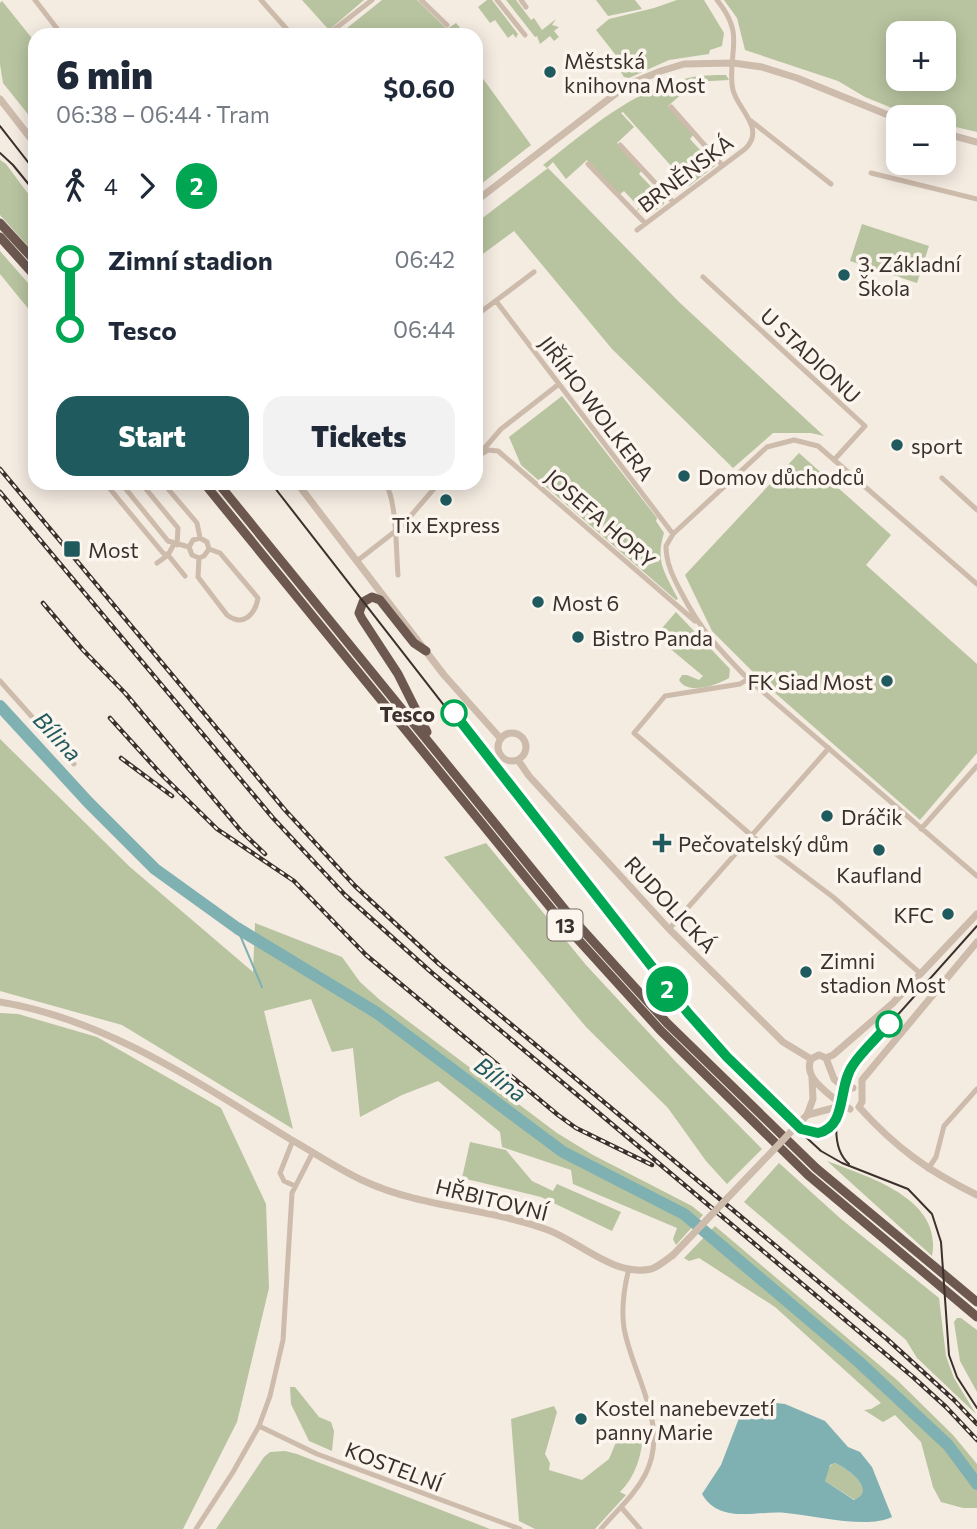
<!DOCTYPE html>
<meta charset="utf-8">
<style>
:root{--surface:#fff;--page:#f2f2f3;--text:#1f2937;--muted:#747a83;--accent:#1f5a5e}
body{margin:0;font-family:Commissioner,sans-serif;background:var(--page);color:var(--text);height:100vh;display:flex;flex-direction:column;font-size:26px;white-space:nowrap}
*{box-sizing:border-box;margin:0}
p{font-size:23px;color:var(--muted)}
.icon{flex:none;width:38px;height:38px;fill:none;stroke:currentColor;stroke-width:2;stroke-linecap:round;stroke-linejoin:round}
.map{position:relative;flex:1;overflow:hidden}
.details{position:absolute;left:28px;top:28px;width:455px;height:462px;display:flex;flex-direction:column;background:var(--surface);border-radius:21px;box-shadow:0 4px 18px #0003}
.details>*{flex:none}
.badge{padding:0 14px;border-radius:23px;font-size:24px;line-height:46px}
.fabs{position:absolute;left:886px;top:21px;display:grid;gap:14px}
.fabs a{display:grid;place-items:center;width:70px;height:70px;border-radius:14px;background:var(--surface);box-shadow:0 4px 18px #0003;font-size:35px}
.map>.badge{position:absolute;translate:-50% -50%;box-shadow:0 0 0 4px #fff}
.legs{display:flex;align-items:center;gap:10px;height:77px;padding:0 28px;font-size:23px}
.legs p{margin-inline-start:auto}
.overview{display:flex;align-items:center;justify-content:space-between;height:119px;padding:0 28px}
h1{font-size:38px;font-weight:800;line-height:52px}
.action{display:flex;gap:14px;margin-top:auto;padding:14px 28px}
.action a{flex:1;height:80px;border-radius:21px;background:var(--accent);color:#fff;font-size:28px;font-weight:800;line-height:80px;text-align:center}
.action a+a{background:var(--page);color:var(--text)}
ul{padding:0 28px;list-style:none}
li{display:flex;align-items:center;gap:24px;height:70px;font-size:26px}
li i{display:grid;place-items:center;width:10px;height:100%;margin:0 9px;background:currentColor}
li i::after{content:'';width:18px;height:18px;margin:-9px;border:5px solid;border-radius:50%;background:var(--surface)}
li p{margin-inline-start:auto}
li:first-child i{background:linear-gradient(#0000 50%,currentColor 0)}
li:last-child i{background:linear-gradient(currentColor 50%,#0000 0)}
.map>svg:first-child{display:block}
.green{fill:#b8c4a0;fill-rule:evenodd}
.water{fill:#7fb0b2;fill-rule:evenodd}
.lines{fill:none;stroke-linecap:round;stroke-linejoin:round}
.stream{stroke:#7fb0b2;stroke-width:2}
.river{stroke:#7fb0b2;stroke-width:12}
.minor{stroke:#cdbbac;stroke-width:5}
.tertiary{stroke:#cdbbac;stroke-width:7}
.trunk{stroke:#6c584f;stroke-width:9}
.tram{stroke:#3b302b;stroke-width:2}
.rail-casing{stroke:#3b302b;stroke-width:4.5}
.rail{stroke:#fbf5ee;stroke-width:2;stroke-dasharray:5;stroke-linecap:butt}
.tertiary-bridge{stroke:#cdbbac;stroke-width:7}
.line-1-casing{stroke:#fff;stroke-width:16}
.line-1{stroke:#00a651;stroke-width:10}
.poi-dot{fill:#1f5a5e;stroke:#fbf5ee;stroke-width:2.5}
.stop-1-dot{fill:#fff;stroke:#00a651;stroke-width:3.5}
.labels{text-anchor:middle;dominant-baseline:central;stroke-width:7;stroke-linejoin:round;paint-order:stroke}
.shield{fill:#fbf5ee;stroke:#756b66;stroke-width:2}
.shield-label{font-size:19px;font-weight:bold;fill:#3b302b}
.poi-label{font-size:21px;fill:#3b302b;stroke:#fbf5ee;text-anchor:start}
.street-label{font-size:21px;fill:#3b302b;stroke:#fbf5ee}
.stop-label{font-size:21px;font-weight:bold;fill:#3b302b;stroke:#fbf5ee;text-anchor:end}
.water-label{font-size:23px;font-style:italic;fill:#1f5a5e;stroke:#fbf5ee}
</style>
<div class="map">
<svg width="977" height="1529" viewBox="0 0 977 1529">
<rect width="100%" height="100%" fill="#f4ebe1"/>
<!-- green -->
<path class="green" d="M 302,0 L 364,0 L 329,30 Z
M 382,0 L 417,0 L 447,29 L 456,23 L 466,35 L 348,35 L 347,28 Z
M 487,0 L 492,0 L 518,34 L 516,38 L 513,34 L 508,38 L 495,20 L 490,23 L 478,7 Z
M 506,0 L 516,0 L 531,20 L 534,18 L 542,30 L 556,19 L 552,25 L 559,27 L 554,31 L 559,37 L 554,41 L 550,36 L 540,44 L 537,36 L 535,37 Z
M 596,0 L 635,0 L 642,9 L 608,16 Z
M 677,0 L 704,0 L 724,33 L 722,46 L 710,50 L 709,54 L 669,60 L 629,78 L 624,77 L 621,72 L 626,68 L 596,30 L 609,19 L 654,8 Z
M 724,0 L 977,0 L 977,132 L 943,124 L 943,117 L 920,117 L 892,108 L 865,97 L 838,81 L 745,50 L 737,18 ZM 943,33 L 943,79 L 898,79 L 898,33 Z
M 2,1 L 35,42 L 35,123 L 3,83 L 0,64 L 0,3 Z
M 476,69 L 531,145 L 476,188 Z
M 726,75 L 729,80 L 692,82 L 678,85 L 684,92 L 668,106 L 693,135 L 690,139 L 711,162 L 715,159 L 716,165 L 689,186 L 623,112 L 621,113 L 634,127 L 617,143 L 642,170 L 639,174 L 661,197 L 665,195 L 664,204 L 650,214 L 644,215 L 646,213 L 641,207 L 636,212 L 639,207 L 624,191 L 619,195 L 587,160 L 566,179 L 553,162 L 547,168 L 543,165 C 587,131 632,90 688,78 C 700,75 714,75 726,75 Z
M 0,160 L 6,164 L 35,203 L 35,254 L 0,215 Z
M 548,168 L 679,302 L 824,436 L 811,433 L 773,433 L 733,468 L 612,349 L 514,231 L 476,259 L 476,223 Z
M 862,224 L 929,246 L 917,283 L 850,261 Z
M 0,251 L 35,291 L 35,317 L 0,274 Z
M 562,396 L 657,518 L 656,521 L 664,533 C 655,562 665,573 678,599 L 676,600 L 521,465 L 509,437 Z
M 799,453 L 891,535 L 866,565 L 977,664 L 977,753 L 920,820 L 766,685 L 712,631 L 685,575 Z
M 676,612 L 730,669 L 729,678 C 716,686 687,695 679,680 L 682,675 L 687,675 L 699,680 L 703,676 L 655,636 Z
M 0,739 L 130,867 L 253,972 L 255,923 L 342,957 L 360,982 L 380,1000 L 557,1133 L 593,1155 L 692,1206 L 703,1215 L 676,1245 L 673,1239 L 677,1228 L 573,1184 L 571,1170 L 502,1147 L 500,1132 L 438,1081 L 402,1095 L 360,1117 L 353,1048 L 332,1052 L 311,999 L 264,1011 L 293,1129 L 122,1025 L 0,991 Z
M 486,843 L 586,965 L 676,1062 L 762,1149 L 727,1184 L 706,1161 L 668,1108 L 586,1027 L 444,857 Z
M 0,1013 L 18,1014 L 97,1037 L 221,1108 L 266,1204 L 269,1288 L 237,1422 L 183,1529 L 0,1529 Z
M 470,1142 L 506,1150 L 532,1181 L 553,1191 L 557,1184 L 621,1212 L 612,1231 L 541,1197 L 462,1178 Z
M 827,1161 C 868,1177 943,1198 932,1256 Z
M 779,1163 L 841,1219 L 939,1298 L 946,1356 L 954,1378 L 976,1414 L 917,1358 L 906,1340 L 744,1202 Z
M 715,1226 L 897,1380 L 953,1435 L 977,1464 L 977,1508 L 963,1508 L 941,1502 L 933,1487 L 921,1442 L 895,1415 L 883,1422 L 864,1410 L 871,1409 L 881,1403 L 775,1307 L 699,1258 L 689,1261 L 684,1258 Z
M 957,1318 L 961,1318 L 977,1330 L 977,1392 L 960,1361 L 954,1322 Z
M 290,1387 L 295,1387 L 319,1417 L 331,1422 L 334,1431 L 332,1451 L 309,1441 L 291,1404 Z
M 554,1406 L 557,1412 L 545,1454 L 550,1463 L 549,1470 L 582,1480 L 609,1459 L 620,1433 L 643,1433 C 642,1455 636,1476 620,1492 L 626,1495 L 595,1529 L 535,1529 L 519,1521 L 511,1419 Z
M 285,1451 L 297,1454 L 490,1529 L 216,1529 L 264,1457 L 270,1452 Z
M 835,1463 C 847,1468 878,1490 855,1500 L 825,1481 C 826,1473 827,1466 835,1463 Z"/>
<!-- water -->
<path class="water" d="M 766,1402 L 785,1404 L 825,1421 L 848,1447 L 860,1452 L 872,1467 L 892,1517 C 868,1529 817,1516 786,1513 C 757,1510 720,1525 702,1494 L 721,1465 L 741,1413 L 754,1403 ZM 835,1463 C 847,1468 878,1490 854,1500 L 825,1481 L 830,1465 Z"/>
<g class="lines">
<!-- stream -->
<path class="stream" d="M 237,928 L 262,987"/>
<!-- river -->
<path class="river" d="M 0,706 L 88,802 L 155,869 L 237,928 L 377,1013 L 563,1152 L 684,1214 L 859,1362 L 948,1445 L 977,1484"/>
<!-- minor -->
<path class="minor" d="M 35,0 L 62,35
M 261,0 L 292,35
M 421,0 L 447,25
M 497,0 L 525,35
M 521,0 L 526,7
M 327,35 L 372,0
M 671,107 L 722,165
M 751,121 L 831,184
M 620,145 L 673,202
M 588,164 L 645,223
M 871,173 L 977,199
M 637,230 L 745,149 C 768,127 733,107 732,84 C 729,47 745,35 717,0
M 703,277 L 865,426 L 834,460
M 496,301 L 673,534
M 478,314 L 534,272
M 483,450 L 501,429 L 559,384
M 476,457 L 488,450 L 498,451 L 695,621
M 942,478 L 977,510
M 105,483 L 163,553 L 168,555 L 157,563
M 121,483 L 168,541 L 189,547
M 141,483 L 178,528 L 177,545
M 163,483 L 197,523 L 200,538
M 385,483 C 397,499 396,553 398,575
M 174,544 L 168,555 L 185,576
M 189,547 L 193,540 L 200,538 L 207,542 L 209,549 L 220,553 L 258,598 C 255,615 243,627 227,615 L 198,577 L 199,558
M 189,547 L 192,555 L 199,558 L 204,556 L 209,549
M 357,561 L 402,526 L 439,483
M 748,679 C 718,648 701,631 681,592 C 673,577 666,563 666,546 L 673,534 L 767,447 L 794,440 L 818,446 L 977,584
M 0,681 L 74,764
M 921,829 L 977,766
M 669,929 L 829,748
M 921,974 L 833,897 L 751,835 L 634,733 L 665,696 L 740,684 L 748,679 L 977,876
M 293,1140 L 280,1173 L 284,1181 L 295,1186
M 928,1169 L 936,1157 L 944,1126 L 977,1089
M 259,1426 L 317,1454 L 520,1529
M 621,1507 L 640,1529
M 196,1529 L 233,1472 L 259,1426 L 270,1396 L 283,1340 L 292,1193 L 313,1152
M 601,1529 C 616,1511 634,1496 645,1475 C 671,1426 632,1375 624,1328 C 621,1308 624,1288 629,1268"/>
<!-- tertiary -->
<path class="tertiary" d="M 0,99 L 35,144
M 943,133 L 977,142
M 476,201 L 627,85 L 661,71 L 684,64 L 733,63 L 762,67 L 797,78 L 898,119
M 297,483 L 444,675 L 501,739
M498 747a14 14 0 1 1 28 0a14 14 0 1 1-28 0Z
M 518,760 L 529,776 L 669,929 L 783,1042 L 811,1059
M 0,1002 C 108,1020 198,1083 290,1139 C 315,1153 338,1169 364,1181 C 422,1208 489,1208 548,1230 C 580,1242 614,1277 651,1269 C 658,1267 667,1259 673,1255
M 826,1058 L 833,1055 L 893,1003 L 977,914
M 811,1059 C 803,1077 826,1091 838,1102
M 811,1059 L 819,1055 L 826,1058 L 834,1079 L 841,1085
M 859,1107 L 862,1102 L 862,1080 L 977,942
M 859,1107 C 896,1148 928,1171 977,1195
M 807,1115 L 813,1099 L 812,1078
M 807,1115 L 837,1107"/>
<!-- trunk -->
<path class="trunk" d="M 0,223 L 35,261
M 0,237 L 35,276
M 204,483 L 563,923 L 660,1030 L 808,1175 L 977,1317
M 218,483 L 571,917 L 667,1023 L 816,1168 L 977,1302
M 426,651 L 414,643 L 380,600 L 372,597 L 363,602 L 359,613 L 362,619 L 398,674 L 427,732"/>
<!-- tram -->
<path class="tram" d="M 0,126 L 35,171
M 0,153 L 13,165 L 35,192
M 271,483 L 695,1028 L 756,1091 L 821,1151 L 842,1163 L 908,1189 L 932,1214 L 941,1242 L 949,1355 L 957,1377 L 977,1408
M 849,1164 C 825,1143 840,1090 853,1065 L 977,926"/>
<defs>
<path id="rail" d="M 0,469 L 285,810 L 355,886 L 439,964 L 887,1339 L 954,1400 L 977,1424
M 0,492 L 273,818 L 345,895 L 431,972 L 913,1377 L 946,1407 L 977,1440
M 43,603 L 83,650 L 125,693 L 241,831 L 265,854
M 110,718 L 160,773 L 217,829 L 294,881 L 366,955 L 558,1115 L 576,1128 L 652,1165
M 121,758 L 172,796"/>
</defs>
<!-- rail casing -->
<use href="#rail" class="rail-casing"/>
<!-- rail -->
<use href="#rail" class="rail"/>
<!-- tertiary-bridge -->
<path class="tertiary-bridge" d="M 841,1085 L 853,1088
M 838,1102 L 850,1109
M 673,1255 L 807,1115"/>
</g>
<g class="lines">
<defs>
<path id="line-1" d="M 454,713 L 688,1013 L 727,1057 L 801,1129 L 818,1133 C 848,1126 837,1088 853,1065 C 863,1050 878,1037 889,1024"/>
</defs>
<!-- line-1 casing -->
<use href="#line-1" class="line-1-casing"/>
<!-- line-1 -->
<use href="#line-1" class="line-1"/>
</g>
<!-- markers -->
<g class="poi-dot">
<circle cx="550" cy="72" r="7"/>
<circle cx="844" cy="275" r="7"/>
<circle cx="897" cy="445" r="7"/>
<circle cx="684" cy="476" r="7"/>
<circle cx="446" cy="500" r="7"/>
<rect x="63" y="540" width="18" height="18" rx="3.5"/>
<circle cx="538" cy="602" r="7"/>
<circle cx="578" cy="637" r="7"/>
<circle cx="887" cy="681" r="7"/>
<circle cx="827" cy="816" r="7"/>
<path d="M658.5 832.5h7v7h7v7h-7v7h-7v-7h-7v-7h7z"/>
<circle cx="879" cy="850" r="7"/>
<circle cx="948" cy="914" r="7"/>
<circle cx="806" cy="972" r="7"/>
<circle cx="581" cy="1419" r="7"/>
</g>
<g class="stop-1-dot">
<circle cx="454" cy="713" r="12"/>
<circle cx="889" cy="1024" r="12"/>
</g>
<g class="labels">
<!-- shield labels -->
<rect class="shield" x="547.5" y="909.5" width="35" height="31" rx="5"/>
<g class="shield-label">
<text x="565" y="925">13</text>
</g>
<!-- poi labels -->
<g class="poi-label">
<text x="564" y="60">Městská<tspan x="564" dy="24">knihovna Most</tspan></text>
<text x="858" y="263">3. Základní<tspan x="858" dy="24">Škola</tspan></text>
<text x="911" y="445">sport</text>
<text x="698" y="476">Domov důchodců</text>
<text x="446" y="524" text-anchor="middle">Tix Express</text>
<text x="88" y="549">Most</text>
<text x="552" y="602">Most 6</text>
<text x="592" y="637">Bistro Panda</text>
<text x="873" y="681" text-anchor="end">FK Siad Most</text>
<text x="841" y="816">Dráčik</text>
<text x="678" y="843">Pečovatelský dům</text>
<text x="879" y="874" text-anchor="middle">Kaufland</text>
<text x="934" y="914" text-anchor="end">KFC</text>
<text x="820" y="960">Zimni<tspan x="820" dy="24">stadion Most</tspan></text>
<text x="595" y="1407">Kostel nanebevzetí<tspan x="595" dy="24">panny Marie</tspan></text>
</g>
<!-- street labels -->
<g class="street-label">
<text transform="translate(685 173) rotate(-37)">BRNĚNSKÁ</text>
<text transform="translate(811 355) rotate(43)">U STADIONU</text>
<text transform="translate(597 408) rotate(53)">JIŘÍHO WOLKERA</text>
<text transform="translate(601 518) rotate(41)">JOSEFA HORY</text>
<text transform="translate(671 904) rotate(47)">RUDOLICKÁ</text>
<text transform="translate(492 1199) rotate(14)">HŘBITOVNÍ</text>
<text transform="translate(394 1466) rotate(21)">KOSTELNÍ</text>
</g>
<!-- stop labels -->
<g class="stop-label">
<text x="435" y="713">Tesco</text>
</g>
<!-- water labels -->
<g class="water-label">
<text transform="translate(58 736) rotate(47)">Bílina</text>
<text transform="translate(501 1079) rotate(37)">Bílina</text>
</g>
</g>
</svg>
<div class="fabs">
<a>+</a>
<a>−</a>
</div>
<b class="badge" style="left:667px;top:989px;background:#00a651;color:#fff">2</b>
<section class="details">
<div class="overview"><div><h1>6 min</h1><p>06:38 – 06:44 · Tram</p></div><b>$0.60</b></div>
<div class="legs"><svg class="icon" aria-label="walk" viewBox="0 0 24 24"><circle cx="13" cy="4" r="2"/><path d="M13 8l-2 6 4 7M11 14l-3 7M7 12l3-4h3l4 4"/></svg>4<svg class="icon" aria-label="forward" viewBox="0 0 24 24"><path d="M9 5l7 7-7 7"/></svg><b class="badge" style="background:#00a651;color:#fff">2</b></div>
<ul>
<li><i style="color:#00a651"></i><b>Zimní stadion</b><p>06:42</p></li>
<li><i style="color:#00a651"></i><b>Tesco</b><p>06:44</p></li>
</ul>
<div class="action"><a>Start</a><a>Tickets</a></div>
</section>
</div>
